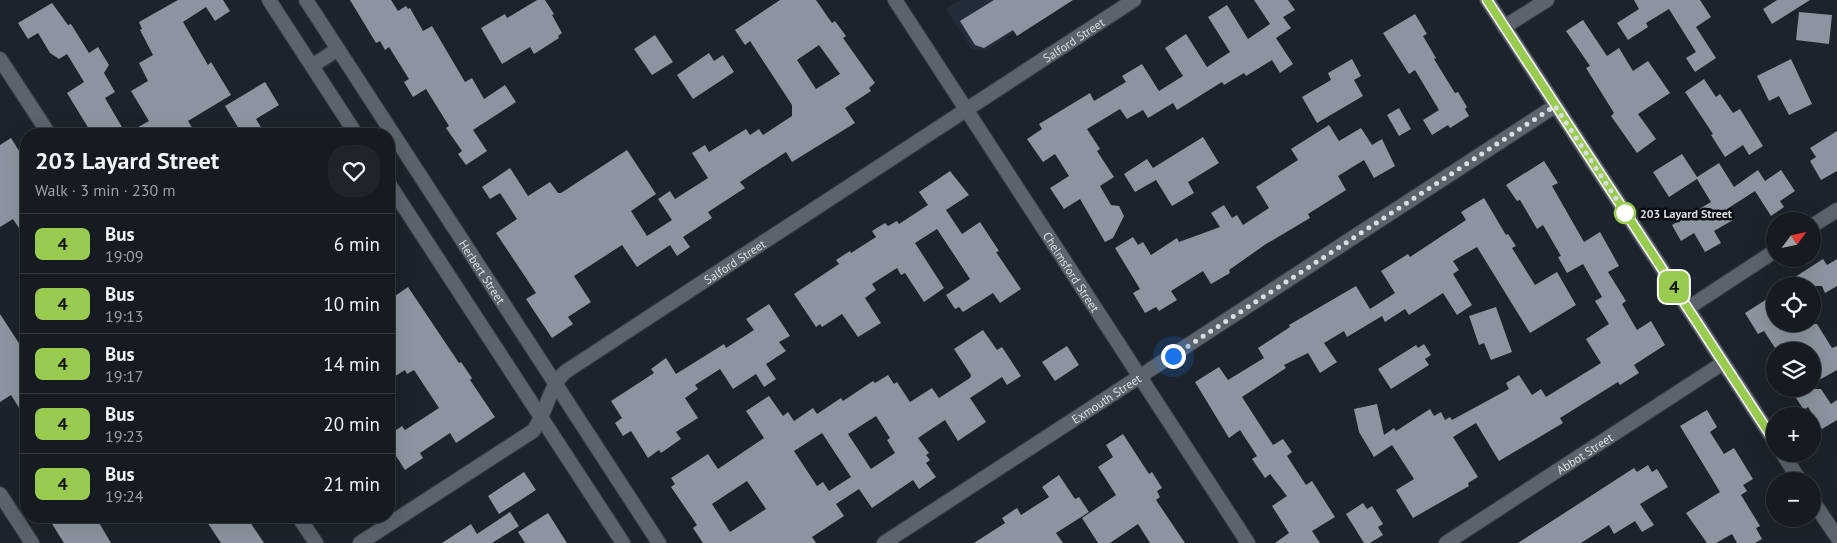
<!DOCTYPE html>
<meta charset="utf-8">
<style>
:root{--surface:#161a21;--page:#1f232a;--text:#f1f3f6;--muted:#9ea1a5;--line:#35383f}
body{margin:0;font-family:"PT Sans",sans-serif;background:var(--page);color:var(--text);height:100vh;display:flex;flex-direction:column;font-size:19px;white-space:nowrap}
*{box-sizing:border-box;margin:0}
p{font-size:16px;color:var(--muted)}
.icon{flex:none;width:28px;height:28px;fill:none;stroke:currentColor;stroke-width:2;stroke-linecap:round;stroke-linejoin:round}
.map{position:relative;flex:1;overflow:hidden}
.panel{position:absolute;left:20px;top:128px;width:375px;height:395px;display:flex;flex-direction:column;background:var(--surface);border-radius:20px;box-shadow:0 5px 20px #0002,0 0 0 1px var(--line)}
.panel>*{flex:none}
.badge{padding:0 10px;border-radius:8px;font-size:18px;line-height:32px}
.needle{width:32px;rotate:57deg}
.tools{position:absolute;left:1766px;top:212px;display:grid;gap:10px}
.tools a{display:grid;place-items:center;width:55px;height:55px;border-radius:50%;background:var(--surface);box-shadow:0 5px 20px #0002,0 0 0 1px var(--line);font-size:25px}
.you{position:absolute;width:25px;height:25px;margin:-12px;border:4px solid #fff;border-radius:50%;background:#1a73e8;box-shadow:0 0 0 8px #1a73e833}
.map>.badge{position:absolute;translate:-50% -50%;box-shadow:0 0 0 2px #fff}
.round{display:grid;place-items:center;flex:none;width:52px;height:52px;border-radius:20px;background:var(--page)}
.overview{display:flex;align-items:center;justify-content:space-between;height:85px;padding:0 15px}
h1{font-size:24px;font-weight:700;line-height:38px}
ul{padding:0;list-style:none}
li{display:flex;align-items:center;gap:15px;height:60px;padding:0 15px;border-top:1px solid var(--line)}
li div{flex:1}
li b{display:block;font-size:19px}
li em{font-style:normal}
li .badge{min-width:55px;font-weight:700;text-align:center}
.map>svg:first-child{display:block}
.built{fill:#232c3b}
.building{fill:#8c949f;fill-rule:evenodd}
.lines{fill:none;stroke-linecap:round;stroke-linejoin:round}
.minor-casing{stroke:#3a3e46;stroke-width:16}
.tertiary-casing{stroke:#3a3e46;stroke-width:16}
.minor{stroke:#5b636d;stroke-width:14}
.tertiary{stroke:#5b636d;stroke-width:14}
.line-casing{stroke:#fff;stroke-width:11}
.line{stroke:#99cb50;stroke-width:8}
.walk{stroke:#dadee4;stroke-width:5;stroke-dasharray:0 9}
.stop-dot{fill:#fff;stroke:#99cb50;stroke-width:2.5}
.labels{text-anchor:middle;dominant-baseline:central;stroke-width:5;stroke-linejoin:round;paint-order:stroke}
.street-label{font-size:12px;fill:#dadee4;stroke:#090c10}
.stop-label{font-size:12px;font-weight:bold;fill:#dadee4;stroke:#090c10;text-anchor:start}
</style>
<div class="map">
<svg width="1837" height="543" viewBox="0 0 1837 543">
<rect width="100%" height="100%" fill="#1d232c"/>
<!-- built -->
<path class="built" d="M 961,0 L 1064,0 L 985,51 L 972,49 L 946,9 Z"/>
<!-- building -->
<path class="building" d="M 178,0 L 223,0 L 230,11 L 215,21 L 206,7 L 183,22 L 208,65 L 211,62 L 231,95 L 188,121 L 196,134 L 92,134 L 67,93 L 84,82 L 67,54 L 59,59 L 50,53 L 38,33 L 28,39 L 18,23 L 52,3 L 68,25 L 71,24 L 89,53 L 98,47 L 109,65 L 104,73 L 115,92 L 105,98 L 126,134 L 149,121 L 131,91 L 148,81 L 139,63 L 153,55 L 140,30 L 142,29 L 139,22 Z
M 350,0 L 391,0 L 398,11 L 406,6 L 408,9 L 410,8 L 423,31 L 432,26 L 465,82 L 472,78 L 484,99 L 505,85 L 516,102 L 473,130 L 487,151 L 466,165 L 458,154 L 462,151 L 446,128 L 449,126 L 426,89 L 413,97 L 404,82 L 409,79 L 389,47 L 385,50 L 380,41 L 376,43 Z
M 537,0 L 545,0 L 554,14 L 552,15 L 562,33 L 558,36 L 559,38 L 534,54 L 530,47 L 502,64 L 481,28 L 505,14 L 507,18 Z
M 780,0 L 816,0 L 832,23 L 835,21 L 846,36 L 843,38 L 875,83 L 869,88 L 871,91 L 845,108 L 855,123 L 792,162 L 786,152 L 740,182 L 745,188 L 708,212 L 712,218 L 683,237 L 690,247 L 677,256 L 670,245 L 637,267 L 622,245 L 574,276 L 591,302 L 568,317 L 573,324 L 552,338 L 526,299 L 536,293 L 496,233 L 517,219 L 500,193 L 490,199 L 482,187 L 510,168 L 528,196 L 550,182 L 558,193 L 561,193 L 627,150 L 656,194 L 631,211 L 647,236 L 672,220 L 658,199 L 670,191 L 675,199 L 708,178 L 692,153 L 705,145 L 709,152 L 746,129 L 750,135 L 759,129 L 763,135 L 792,116 L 792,105 L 750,41 L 745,45 L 735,30 ZM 819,45 L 840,74 L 816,89 L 797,60 Z
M 994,0 L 1073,0 L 1017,36 L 1013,30 L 984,48 L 975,45 L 960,21 Z
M 1254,0 L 1288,0 L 1295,10 L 1283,17 L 1291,28 L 1276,38 L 1293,64 L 1280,73 L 1272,60 L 1246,76 L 1244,73 L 1224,85 L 1222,82 L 1177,110 L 1173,103 L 1148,118 L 1143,110 L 1127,119 L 1120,109 L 1087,129 L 1100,149 L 1097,151 L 1114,177 L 1100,186 L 1111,205 L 1119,206 L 1124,216 L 1113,238 L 1105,242 L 1080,199 L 1064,209 L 1050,188 L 1069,176 L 1055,154 L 1043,162 L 1027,139 L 1042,129 L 1039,124 L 1090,93 L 1094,101 L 1126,82 L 1122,76 L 1142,64 L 1159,91 L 1183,76 L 1165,48 L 1186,34 L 1207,67 L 1230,52 L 1208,17 L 1227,5 L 1248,39 L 1270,24 Z
M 1634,0 L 1700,0 L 1711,17 L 1696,27 L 1716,58 L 1695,72 L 1686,58 L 1696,52 L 1669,9 L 1646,23 L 1648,27 L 1628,40 L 1617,23 L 1639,9 Z
M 1777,0 L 1810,0 L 1772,24 L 1763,9 Z
M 1799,12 L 1832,15 L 1829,44 L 1796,40 Z
M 1415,14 L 1427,34 L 1423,36 L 1436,58 L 1434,59 L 1455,93 L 1458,92 L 1467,107 L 1465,109 L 1469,116 L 1450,128 L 1448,125 L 1432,135 L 1423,120 L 1439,110 L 1415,70 L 1409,74 L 1383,33 Z
M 1583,20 L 1607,56 L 1619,48 L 1633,71 L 1648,61 L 1670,93 L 1638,114 L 1656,139 L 1637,153 L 1611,116 L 1614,113 L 1586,68 L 1590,66 L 1566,31 Z
M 655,35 L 673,62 L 652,75 L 634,49 Z
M 709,53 L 714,61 L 723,55 L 734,72 L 693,99 L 677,75 Z
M 1352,59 L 1361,76 L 1354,80 L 1363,96 L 1317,123 L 1302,97 L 1331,80 L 1328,73 Z
M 1791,59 L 1812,104 L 1789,115 L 1779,96 L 1769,101 L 1757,76 Z
M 1704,79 L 1716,97 L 1720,94 L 1733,113 L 1740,109 L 1763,146 L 1749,155 L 1743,145 L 1725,157 L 1711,135 L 1713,134 L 1685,92 Z
M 265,82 L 279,105 L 256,119 L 265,134 L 242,134 L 225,106 Z
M 1399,108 L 1411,129 L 1399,136 L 1387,115 Z
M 1329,125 L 1339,141 L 1361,128 L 1372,145 L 1382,139 L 1395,166 L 1374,178 L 1364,160 L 1338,176 L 1346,190 L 1308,214 L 1310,218 L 1266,244 L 1229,270 L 1230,273 L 1211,284 L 1203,271 L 1171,291 L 1177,300 L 1159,311 L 1156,307 L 1145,313 L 1133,293 L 1140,289 L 1115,248 L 1133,237 L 1138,245 L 1143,242 L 1151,255 L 1177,238 L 1179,242 L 1220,227 L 1211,213 L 1224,205 L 1232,218 L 1237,215 L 1243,225 L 1269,208 L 1256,187 L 1298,160 L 1291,149 Z
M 1837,131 L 1837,171 L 1821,180 L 1810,161 L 1816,157 L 1810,148 Z
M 1203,137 L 1219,163 L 1188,182 L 1194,193 L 1172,206 L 1156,180 L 1135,192 L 1124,174 L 1147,159 L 1153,168 Z
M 11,138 L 26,162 L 26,239 L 13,219 L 0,227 L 0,145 Z
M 1682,154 L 1697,177 L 1719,163 L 1734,187 L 1758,170 L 1765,181 L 1781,170 L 1795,191 L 1780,201 L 1784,207 L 1771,216 L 1755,191 L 1727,209 L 1733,220 L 1714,231 L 1721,243 L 1705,252 L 1694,233 L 1681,241 L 1672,225 L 1711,202 L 1697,179 L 1669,197 L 1653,172 Z
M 1544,161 L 1558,183 L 1552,186 L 1584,242 L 1600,232 L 1619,266 L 1608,272 L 1626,301 L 1622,304 L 1637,330 L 1651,321 L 1665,345 L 1634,365 L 1639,373 L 1620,385 L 1618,382 L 1560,418 L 1563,423 L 1499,461 L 1476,423 L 1453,437 L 1478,477 L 1468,483 L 1469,486 L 1413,518 L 1396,490 L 1414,479 L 1392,445 L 1374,457 L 1359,432 L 1354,409 L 1377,404 L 1384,435 L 1394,428 L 1396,431 L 1430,409 L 1434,416 L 1441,412 L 1445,420 L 1450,417 L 1452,420 L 1509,389 L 1506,383 L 1519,375 L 1532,395 L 1541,389 L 1546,397 L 1601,363 L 1586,339 L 1609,324 L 1595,301 L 1602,297 L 1583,264 L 1567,273 L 1558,257 L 1561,256 L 1543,225 L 1537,229 L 1520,200 L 1517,201 L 1506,185 Z
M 950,171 L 969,195 L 946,210 L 962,234 L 980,222 L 999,251 L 996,252 L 1021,289 L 1000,303 L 993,293 L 963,312 L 959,307 L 955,309 L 946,295 L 970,279 L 937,229 L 915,243 L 944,288 L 924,302 L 905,273 L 901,275 L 897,268 L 872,284 L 876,290 L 865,298 L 881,323 L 858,337 L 842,314 L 822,327 L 820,324 L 816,327 L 794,294 L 839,264 L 836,260 L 850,251 L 851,253 L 876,237 L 872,231 L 885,223 L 888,226 L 897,221 L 899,224 L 928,205 L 919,192 Z
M 1484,198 L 1506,235 L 1508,234 L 1516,246 L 1512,248 L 1535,285 L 1557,272 L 1576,305 L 1530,333 L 1477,247 L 1453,261 L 1459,270 L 1453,274 L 1472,305 L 1457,315 L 1443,293 L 1409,315 L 1405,309 L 1385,322 L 1382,316 L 1347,337 L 1344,331 L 1324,343 L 1337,362 L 1320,373 L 1308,353 L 1284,365 L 1286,368 L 1242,397 L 1273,445 L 1283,439 L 1292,452 L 1287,456 L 1306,485 L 1312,481 L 1335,517 L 1312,531 L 1320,543 L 1275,543 L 1289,533 L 1272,506 L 1287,496 L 1270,474 L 1265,478 L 1252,459 L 1257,456 L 1240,430 L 1229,438 L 1195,382 L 1219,367 L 1228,380 L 1264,358 L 1258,348 L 1290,327 L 1289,325 L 1356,286 L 1370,309 L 1395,293 L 1381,271 L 1408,254 L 1410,257 L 1466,220 L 1461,212 Z
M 1823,259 L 1827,265 L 1837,259 L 1837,286 L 1825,293 L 1822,286 L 1781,286 Z
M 408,287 L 459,363 L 461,362 L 472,378 L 470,380 L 495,417 L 456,443 L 450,433 L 420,453 L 423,458 L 405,470 L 389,445 L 389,435 L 402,426 L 405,430 L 439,408 L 414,370 L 407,374 L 405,370 L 389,380 L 389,300 Z
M 1775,294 L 1775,324 L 1817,324 L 1832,348 L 1837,346 L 1837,370 L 1812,384 L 1812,351 L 1808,351 L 1802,342 L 1787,351 L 1782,343 L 1775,348 L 1764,331 L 1758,334 L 1745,313 Z
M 769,304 L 790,336 L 779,342 L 786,351 L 766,364 L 776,379 L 764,387 L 756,374 L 733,389 L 720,369 L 695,385 L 698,389 L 685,398 L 698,418 L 676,432 L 681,439 L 661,453 L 659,450 L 648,458 L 631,431 L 623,436 L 615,423 L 622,418 L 611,401 L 654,373 L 651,369 L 666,358 L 676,374 L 724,344 L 726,348 L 754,330 L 746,319 Z
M 1496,307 L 1512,352 L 1491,360 L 1484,343 L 1479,345 L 1469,316 Z
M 0,314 L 26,354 L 26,419 L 11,395 L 0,402 Z
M 983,330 L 997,350 L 1002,347 L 1021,376 L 1007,385 L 1002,377 L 970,398 L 986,422 L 958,441 L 945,420 L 918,438 L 929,453 L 926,455 L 930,460 L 926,463 L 936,477 L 919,489 L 913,480 L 872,508 L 859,489 L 836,504 L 844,516 L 812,537 L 816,543 L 703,543 L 693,528 L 697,525 L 671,487 L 675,484 L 671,478 L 708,454 L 718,469 L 764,438 L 746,411 L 769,396 L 783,416 L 788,412 L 794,421 L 813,408 L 817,414 L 841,398 L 843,401 L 873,381 L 875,383 L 888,375 L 894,384 L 897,382 L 910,402 L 932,388 L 939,398 L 970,378 L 971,375 L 954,349 ZM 876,416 L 890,438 L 887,440 L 895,453 L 871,469 L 848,434 ZM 822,433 L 851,477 L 829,491 L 823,482 L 817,486 L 794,451 ZM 747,481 L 766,509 L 730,532 L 712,504 Z
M 1424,344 L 1431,355 L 1425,359 L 1429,365 L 1391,389 L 1378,369 L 1416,345 L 1418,348 Z
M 1067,346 L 1079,365 L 1055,381 L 1042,362 Z
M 1790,389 L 1821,389 L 1831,404 L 1837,400 L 1837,420 L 1822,429 L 1808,407 L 1804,410 Z
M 1707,410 L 1717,427 L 1710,432 L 1724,454 L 1734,448 L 1753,479 L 1743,485 L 1747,491 L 1741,495 L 1760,526 L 1756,528 L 1762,539 L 1755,543 L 1737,543 L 1732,534 L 1716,543 L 1707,543 L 1686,513 L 1720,492 L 1680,426 Z
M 1123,434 L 1149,474 L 1152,472 L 1162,488 L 1157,491 L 1160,497 L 1156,500 L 1185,543 L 1150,543 L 1138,524 L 1110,543 L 1098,543 L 1082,518 L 1116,495 L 1098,467 L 1113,457 L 1106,445 Z
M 1648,465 L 1652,472 L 1657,469 L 1668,487 L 1640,504 L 1654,525 L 1642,532 L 1635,521 L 1614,534 L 1609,525 L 1581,543 L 1518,543 L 1634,468 L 1637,472 Z
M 524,472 L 536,490 L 499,514 L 488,496 Z
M 1059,475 L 1075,499 L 1079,497 L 1089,512 L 1056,533 L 1063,543 L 974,543 L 1005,523 L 1002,518 L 1017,508 L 1021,515 L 1049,497 L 1042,487 Z
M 1363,503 L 1367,509 L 1372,506 L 1383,524 L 1378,527 L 1383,535 L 1370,543 L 1364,543 L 1346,514 Z
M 510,512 L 519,526 L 492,543 L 442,543 L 471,524 L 477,534 Z
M 548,513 L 567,543 L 525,543 L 518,532 Z
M 47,516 L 95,516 L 111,543 L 64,543 Z
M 203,516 L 246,516 L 264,543 L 221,543 Z"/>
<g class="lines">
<defs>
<g id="minor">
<path id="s1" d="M 895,0 L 1248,543"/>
<path d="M 1504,27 L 1547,0"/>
<path d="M 0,59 L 49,134"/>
<path d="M 1812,226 L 1837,210"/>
<path d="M 1688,308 L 1775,251"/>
<path d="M 0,494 L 32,543"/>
<path d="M 298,516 L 316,543"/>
<path id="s2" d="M 360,543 L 533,431 C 547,413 548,388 565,372 L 1134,0"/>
<path id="s3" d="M 1446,543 L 1723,363"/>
</g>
<g id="tertiary">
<path d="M 269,0 L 356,134"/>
<path id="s4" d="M 306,0 L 659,543"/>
<path d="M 1487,0 L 1775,442"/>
<path d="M 312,66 L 338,49"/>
<path d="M 389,184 L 623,543"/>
<path d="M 1783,454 L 1800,481"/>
<path d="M 1812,500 L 1837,537"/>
<path id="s5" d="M 884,543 L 1555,106"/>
</g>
</defs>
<!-- minor casing -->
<use href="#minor" class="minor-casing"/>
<!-- tertiary casing -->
<use href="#tertiary" class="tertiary-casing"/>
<!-- minor -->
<use href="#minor" class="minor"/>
<!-- tertiary -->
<use href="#tertiary" class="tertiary"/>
</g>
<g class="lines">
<defs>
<path id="line" d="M 1487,0 L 1775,442"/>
</defs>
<!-- line casing -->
<use href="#line" class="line-casing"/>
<!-- line -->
<use href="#line" class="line"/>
<!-- walk -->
<path class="walk" d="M 1173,356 L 1555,106 L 1627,215 L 1625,213"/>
</g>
<!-- markers -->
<circle class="stop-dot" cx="1625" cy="213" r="10"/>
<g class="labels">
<!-- street labels -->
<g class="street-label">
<text stroke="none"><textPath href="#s2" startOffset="881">Salford Street</textPath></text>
<text stroke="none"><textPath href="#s2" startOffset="476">Salford Street</textPath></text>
<text stroke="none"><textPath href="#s1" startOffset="324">Chelmsford Street</textPath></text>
<text stroke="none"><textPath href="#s4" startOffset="324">Herbert Street</textPath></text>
<text stroke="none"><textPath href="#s5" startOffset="265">Exmouth Street</textPath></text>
<text stroke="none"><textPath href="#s3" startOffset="165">Abbot Street</textPath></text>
</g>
<!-- stop labels -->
<g class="stop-label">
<text x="1640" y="213">203 Layard Street</text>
</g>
</g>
</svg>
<div class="tools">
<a><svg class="needle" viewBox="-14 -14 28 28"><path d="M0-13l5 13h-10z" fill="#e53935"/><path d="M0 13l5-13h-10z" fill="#9ea1a5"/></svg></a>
<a><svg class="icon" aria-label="locate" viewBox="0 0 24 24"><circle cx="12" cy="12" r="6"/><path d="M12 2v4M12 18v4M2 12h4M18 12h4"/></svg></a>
<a><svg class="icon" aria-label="layers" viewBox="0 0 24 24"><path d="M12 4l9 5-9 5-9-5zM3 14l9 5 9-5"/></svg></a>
<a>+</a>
<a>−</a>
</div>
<div class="you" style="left:1173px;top:356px"></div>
<b class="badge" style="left:1674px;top:287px;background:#99cb50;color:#111">4</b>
<section class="panel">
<div class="overview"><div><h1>203 Layard Street</h1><p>Walk · 3 min · 230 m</p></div><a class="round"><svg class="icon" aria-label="heart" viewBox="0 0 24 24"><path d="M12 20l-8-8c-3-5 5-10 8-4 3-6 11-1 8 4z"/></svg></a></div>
<ul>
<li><span class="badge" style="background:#99cb50;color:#111">4</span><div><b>Bus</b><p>19:09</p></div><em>6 min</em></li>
<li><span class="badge" style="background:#99cb50;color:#111">4</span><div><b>Bus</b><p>19:13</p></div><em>10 min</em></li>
<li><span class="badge" style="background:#99cb50;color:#111">4</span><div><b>Bus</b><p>19:17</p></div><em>14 min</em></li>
<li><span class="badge" style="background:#99cb50;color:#111">4</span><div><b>Bus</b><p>19:23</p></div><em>20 min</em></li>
<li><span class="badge" style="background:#99cb50;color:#111">4</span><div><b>Bus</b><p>19:24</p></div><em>21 min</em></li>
</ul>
</section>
</div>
